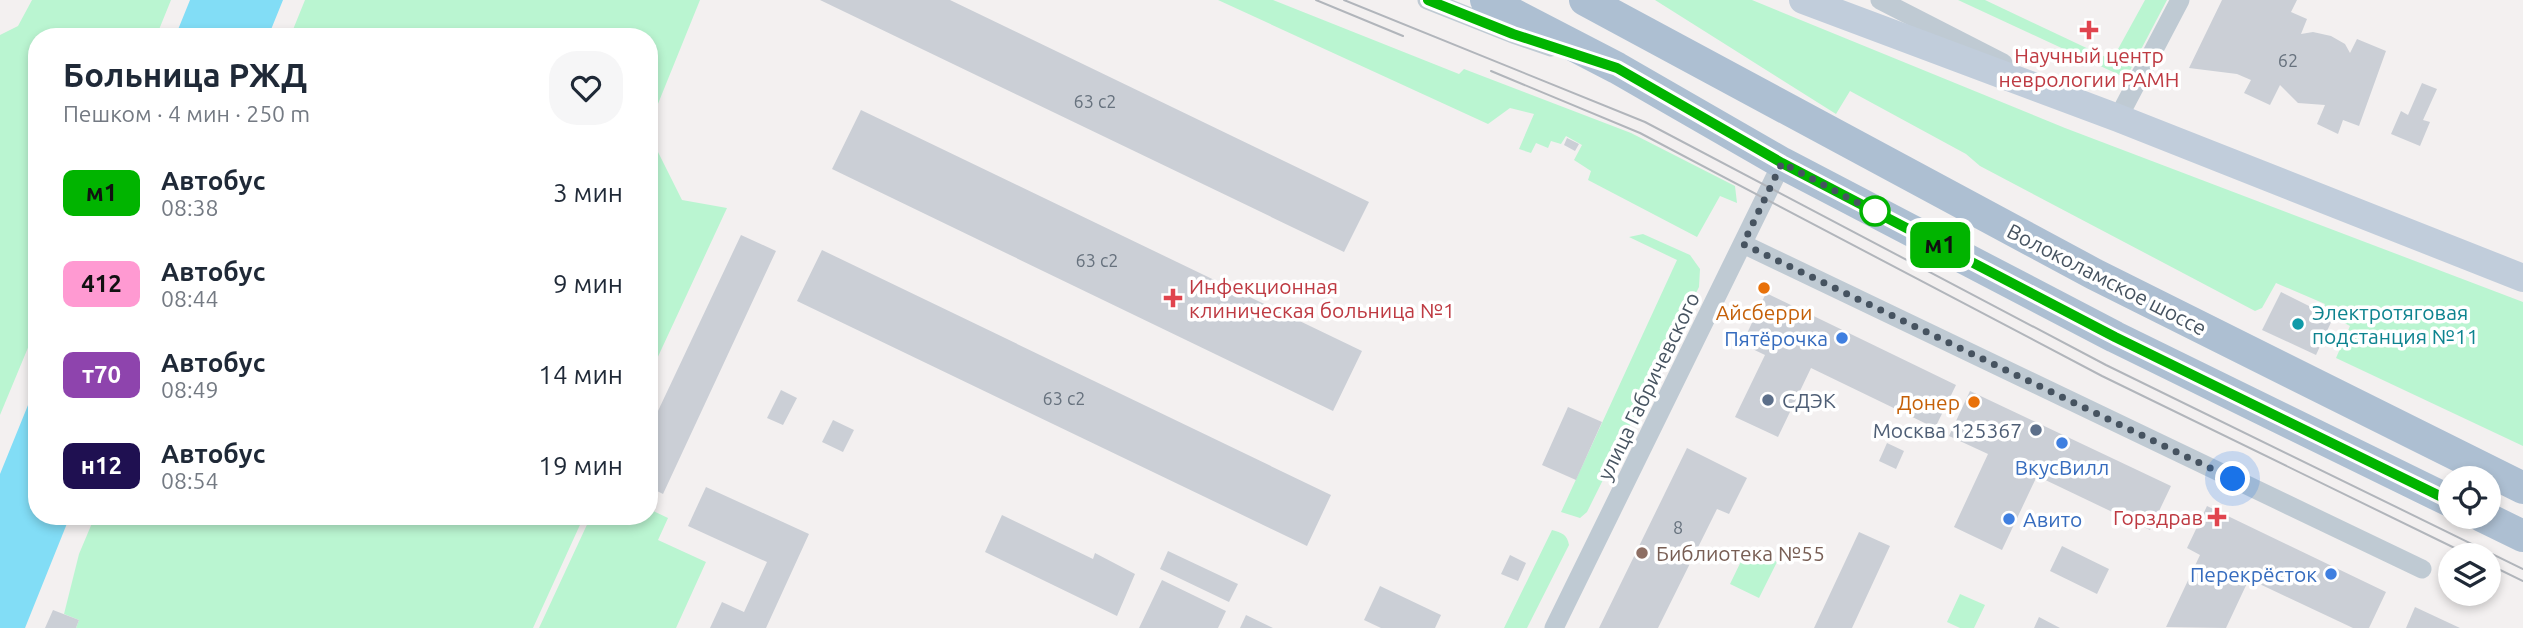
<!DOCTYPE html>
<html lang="ru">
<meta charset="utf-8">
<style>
:root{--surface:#fff;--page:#f6f6f7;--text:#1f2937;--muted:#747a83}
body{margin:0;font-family:Ubuntu,sans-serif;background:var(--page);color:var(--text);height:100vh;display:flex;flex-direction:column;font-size:26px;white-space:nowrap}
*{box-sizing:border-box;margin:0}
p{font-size:23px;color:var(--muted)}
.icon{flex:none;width:38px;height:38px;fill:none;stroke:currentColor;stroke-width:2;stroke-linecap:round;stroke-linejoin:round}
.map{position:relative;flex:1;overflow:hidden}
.sheet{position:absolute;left:28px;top:28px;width:630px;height:497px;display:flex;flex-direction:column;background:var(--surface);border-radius:28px;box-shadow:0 4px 10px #0003}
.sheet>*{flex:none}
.badge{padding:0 14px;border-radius:10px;font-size:24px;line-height:46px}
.tools{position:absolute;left:2438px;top:466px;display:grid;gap:14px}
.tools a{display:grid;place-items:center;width:63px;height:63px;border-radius:50%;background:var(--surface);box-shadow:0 4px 10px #0003;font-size:35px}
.you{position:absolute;width:35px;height:35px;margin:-18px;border:5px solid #fff;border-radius:50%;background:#1a73e8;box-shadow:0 0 0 10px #1a73e833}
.map>.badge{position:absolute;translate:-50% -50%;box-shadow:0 0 0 4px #fff}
.round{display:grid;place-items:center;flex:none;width:74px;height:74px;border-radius:28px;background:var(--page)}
.summary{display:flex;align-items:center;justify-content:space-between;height:119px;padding:0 35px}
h1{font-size:33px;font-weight:700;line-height:52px}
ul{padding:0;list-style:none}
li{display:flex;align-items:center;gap:21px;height:91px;padding:0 35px}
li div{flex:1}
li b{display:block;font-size:26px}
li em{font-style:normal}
li .badge{min-width:77px;font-weight:700;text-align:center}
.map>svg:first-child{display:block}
.green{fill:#baf5d1}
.water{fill:#82ddf6}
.building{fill:#cbcfd6}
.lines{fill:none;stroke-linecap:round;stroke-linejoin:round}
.street{stroke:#bfcad3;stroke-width:19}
.secondary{stroke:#c1cddb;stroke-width:28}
.primary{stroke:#adbfd2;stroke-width:32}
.tram{stroke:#b1b5bb;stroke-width:2}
.line-casing{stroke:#fff;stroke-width:16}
.line{stroke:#01b400;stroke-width:10}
.walk{stroke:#465360;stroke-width:7;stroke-dasharray:0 12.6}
.health-dot{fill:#e0444e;stroke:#fff;stroke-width:2.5}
.stop-dot{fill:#fff;stroke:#01b400;stroke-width:3.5}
.food-dot{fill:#e8710a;stroke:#fff;stroke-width:2.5}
.culture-dot{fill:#0f9aa8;stroke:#fff;stroke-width:2.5}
.shop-dot{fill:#3f7fe0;stroke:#fff;stroke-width:2.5}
.service-dot{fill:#5c6f8a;stroke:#fff;stroke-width:2.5}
.education-dot{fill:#8d6e63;stroke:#fff;stroke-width:2.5}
.labels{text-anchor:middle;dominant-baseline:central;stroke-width:7;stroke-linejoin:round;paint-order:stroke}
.number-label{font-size:18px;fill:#67727e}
.health-label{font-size:21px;fill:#be3a42;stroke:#fff}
.street-label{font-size:21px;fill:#465360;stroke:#fff}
.food-label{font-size:21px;fill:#c56008;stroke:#fff}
.culture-label{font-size:21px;fill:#0d838f;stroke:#fff;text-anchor:start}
.shop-label{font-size:21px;fill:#366cbe;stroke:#fff;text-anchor:end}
.service-label{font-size:21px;fill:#4e5e75;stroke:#fff;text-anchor:start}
.education-label{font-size:21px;fill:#785e54;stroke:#fff;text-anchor:start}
</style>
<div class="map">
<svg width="2523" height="628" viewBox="0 0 2523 628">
<rect width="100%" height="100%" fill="#f3f0f0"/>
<!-- green -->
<path class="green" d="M 32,0 L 171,0 L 156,37 L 37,37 L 37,326 L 0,415 L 0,35 L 18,26 Z
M 305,0 L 700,0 L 649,126 L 649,37 L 290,37 Z
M 1218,0 L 1273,0 L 1459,74 L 1464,69 L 1631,133 L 1735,186 L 1737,203 L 1720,196 L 1697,237 L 1588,180 L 1591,171 L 1574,160 L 1582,145 L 1566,136 L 1561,144 L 1551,141 L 1548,148 L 1536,143 L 1531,153 L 1519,149 L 1534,114 L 1510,108 L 1488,124 Z
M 1655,0 L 1752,0 L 2065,128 L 2523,302 L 2523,446 L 2336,358 L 2350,326 L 2322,311 L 2325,304 L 2276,283 L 2262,308 L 2255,311 L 1980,166 L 1966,154 L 1850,91 L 1836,114 Z
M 1958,0 L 1985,0 L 2112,60 L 2145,0 L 2167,0 L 2126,78 Z
M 649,134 L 682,200 L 727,208 L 649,376 Z
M 1643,234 L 1690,255 L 1700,269 L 1699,287 L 1587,512 L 1580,518 L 1561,512 L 1677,260 L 1629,237 Z
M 649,509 L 668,518 L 658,540 L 706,562 L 676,628 L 539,628 L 591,516 L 649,516 Z
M 95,516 L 584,516 L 533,628 L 76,628 L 79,620 L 64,614 L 79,554 Z
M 1552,530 C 1562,533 1567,534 1569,545 L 1527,628 L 1504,628 Z
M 1748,547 L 1777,562 L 1759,598 L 1730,584 Z
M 1960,594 L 1985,605 L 1974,628 L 1960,628 L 1947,622 Z"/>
<!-- water -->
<path class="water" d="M 190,0 L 283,0 L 268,37 L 175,37 Z
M 37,383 L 37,516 L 70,516 L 25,628 L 0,628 L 0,474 Z"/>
<!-- building -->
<path class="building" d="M 820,0 L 950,0 L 1369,202 L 1344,252 Z
M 2222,0 L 2297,0 L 2291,12 L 2307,19 L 2301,34 L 2313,32 L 2331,36 L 2345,44 L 2350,53 L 2357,39 L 2386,51 L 2359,126 L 2343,120 L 2338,134 L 2317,124 L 2325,105 L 2298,103 L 2280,85 L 2270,105 L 2244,93 L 2251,80 L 2237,74 L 2189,68 Z
M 2422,83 L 2437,89 L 2423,120 L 2430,122 L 2420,146 L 2391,134 L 2401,111 L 2408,115 Z
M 861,110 L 1362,351 L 1333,411 L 832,169 Z
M 1567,138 L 1579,144 L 1575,151 L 1564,145 Z
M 741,235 L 776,251 L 663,494 L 649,487 L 649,430 Z
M 822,250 L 1331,495 L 1307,546 L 797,301 Z
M 2281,292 L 2333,318 L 2316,355 L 2262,330 Z
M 1766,293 L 1956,385 L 1935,428 L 1811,368 L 1778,437 L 1735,417 L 1765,355 L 1742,344 Z
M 781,390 L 797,398 L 783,425 L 767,418 Z
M 1970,391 L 2171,486 L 2150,530 L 2037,476 L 2002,550 L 1954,527 L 1988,454 L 1949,436 Z
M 1568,407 L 1602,422 L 1576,480 L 1542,465 Z
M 833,420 L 854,430 L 843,452 L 822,442 Z
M 1887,443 L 1904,451 L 1896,469 L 1879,461 Z
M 1687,448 L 1747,478 L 1729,514 L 1717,509 L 1658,628 L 1599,628 Z
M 706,487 L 809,534 L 766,628 L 710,628 L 722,602 L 744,612 L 767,562 L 688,526 Z
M 2207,506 L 2386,592 L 2369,628 L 2353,628 L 2249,579 L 2226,628 L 2166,627 L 2200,555 L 2187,548 Z
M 1002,515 L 1093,559 L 1095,553 L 1135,574 L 1117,616 L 985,552 Z
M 1859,532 L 1890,546 L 1852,628 L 1814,628 Z
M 2062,546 L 2109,569 L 2097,594 L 2050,571 Z
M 1168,551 L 1238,584 L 1229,602 L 1160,569 Z
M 1510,555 L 1526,563 L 1518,581 L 1501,574 Z
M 1162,580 L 1226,611 L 1218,628 L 1139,628 Z
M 1380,586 L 1441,615 L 1435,628 L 1381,628 L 1364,620 Z
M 2415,607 L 2460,628 L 2406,628 Z
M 53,610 L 79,620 L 76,628 L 45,628 Z
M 1246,615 L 1273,628 L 1240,628 Z
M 2039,617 L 2060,628 L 2034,628 Z"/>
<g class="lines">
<!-- street -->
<path class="street" d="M 1427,0 L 1513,34 L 1551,47
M 1880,0 L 2003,63
M 2118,118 L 2180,0
M 1743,244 L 2422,569
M 1554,628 L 1782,163"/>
<!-- secondary -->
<path class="secondary" d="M 1803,0 L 2118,118 L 2523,278"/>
<!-- primary -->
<path class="primary" d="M 1486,0 L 1617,68 L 1782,163 L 2115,337 L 2450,501
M 1585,0 L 2094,274 L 2523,488
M 2482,516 L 2523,536"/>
<!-- tram -->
<path class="tram" d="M 1316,0 L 1403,36
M 1344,0 L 1645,122 L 2106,365 L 2523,569
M 1491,71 L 1640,133 L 2102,376 L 2469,555
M 2488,564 L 2523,581"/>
</g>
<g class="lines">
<defs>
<path id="line" d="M 1428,0 L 1513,34 L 1617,68 L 1782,163 L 2115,337 L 2450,501"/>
</defs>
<!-- line casing -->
<use href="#line" class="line-casing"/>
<!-- line -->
<use href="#line" class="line"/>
<!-- walk -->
<path class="walk" d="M 1875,211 L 1877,213 L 1782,163 L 1743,244 L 2233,479"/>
</g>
<!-- markers -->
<g class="health-dot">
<path d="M2085.5 19.5h7v7h7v7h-7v7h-7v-7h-7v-7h7z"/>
<path d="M1169.5 287.5h7v7h7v7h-7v7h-7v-7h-7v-7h7z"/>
<path d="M2213.5 506.5h7v7h7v7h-7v7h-7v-7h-7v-7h7z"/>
</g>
<circle class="stop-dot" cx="1875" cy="211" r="14"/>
<g class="food-dot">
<circle cx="1764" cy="288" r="7"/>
<circle cx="1974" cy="402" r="7"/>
</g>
<circle class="culture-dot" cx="2298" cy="324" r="7"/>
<g class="shop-dot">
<circle cx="1842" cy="338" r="7"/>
<circle cx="2062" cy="443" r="7"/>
<circle cx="2009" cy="519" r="7"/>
<circle cx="2331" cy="574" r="7"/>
</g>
<g class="service-dot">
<circle cx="1768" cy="400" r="7"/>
<circle cx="2036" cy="430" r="7"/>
</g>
<circle class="education-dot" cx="1642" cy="553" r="7"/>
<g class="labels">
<!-- number labels -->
<g class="number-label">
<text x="2288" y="60">62</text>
<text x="1095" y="101">63 с2</text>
<text x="1097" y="260">63 с2</text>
<text x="1064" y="398">63 с2</text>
<text x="1678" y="527">8</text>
</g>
<!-- health labels -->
<g class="health-label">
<text x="2089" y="55">Научный центр<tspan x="2089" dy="24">неврологии РАМН</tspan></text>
<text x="1189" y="286" text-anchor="start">Инфекционная<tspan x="1189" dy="24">клиническая больница №1</tspan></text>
<text x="2203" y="517" text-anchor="end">Горздрав</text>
</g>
<!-- street labels -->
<g class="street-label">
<text transform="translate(2107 279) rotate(27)">Волоколамское шоссе</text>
<text transform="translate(1648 386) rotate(-64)">улица Габричевского</text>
</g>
<!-- food labels -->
<g class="food-label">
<text x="1764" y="312">Айсберри</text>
<text x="1960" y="402" text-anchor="end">Донер</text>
</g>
<!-- culture labels -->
<g class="culture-label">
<text x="2312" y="312">Электротяговая<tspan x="2312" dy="24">подстанция №11</tspan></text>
</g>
<!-- shop labels -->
<g class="shop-label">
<text x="1828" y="338">Пятёрочка</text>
<text x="2062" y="467" text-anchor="middle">ВкусВилл</text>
<text x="2023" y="519" text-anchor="start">Авито</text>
<text x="2317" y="574">Перекрёсток</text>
</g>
<!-- service labels -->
<g class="service-label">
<text x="1782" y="400">СДЭК</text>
<text x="2022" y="430" text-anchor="end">Москва 125367</text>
</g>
<!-- education labels -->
<g class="education-label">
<text x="1656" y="553">Библиотека №55</text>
</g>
</g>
</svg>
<div class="tools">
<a><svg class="icon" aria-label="locate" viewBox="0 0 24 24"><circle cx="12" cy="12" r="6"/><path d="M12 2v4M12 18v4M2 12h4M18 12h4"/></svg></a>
<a><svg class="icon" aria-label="layers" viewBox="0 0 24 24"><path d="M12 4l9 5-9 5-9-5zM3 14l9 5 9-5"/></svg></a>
</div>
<div class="you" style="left:2233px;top:479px"></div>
<b class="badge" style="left:1940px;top:245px;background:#01b400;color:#111">м1</b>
<section class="sheet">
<div class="summary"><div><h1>Больница РЖД</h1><p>Пешком · 4 мин · 250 m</p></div><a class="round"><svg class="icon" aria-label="heart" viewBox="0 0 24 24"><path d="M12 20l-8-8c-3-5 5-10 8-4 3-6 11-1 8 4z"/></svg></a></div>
<ul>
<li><span class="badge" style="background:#01b400;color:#111">м1</span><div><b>Автобус</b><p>08:38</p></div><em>3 мин</em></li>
<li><span class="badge" style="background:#ff9ad2;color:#111">412</span><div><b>Автобус</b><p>08:44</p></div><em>9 мин</em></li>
<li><span class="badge" style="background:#8e44ad;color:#fff">т70</span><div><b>Автобус</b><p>08:49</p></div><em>14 мин</em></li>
<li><span class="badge" style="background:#1f1051;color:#fff">н12</span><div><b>Автобус</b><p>08:54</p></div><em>19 мин</em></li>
</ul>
</section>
</div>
